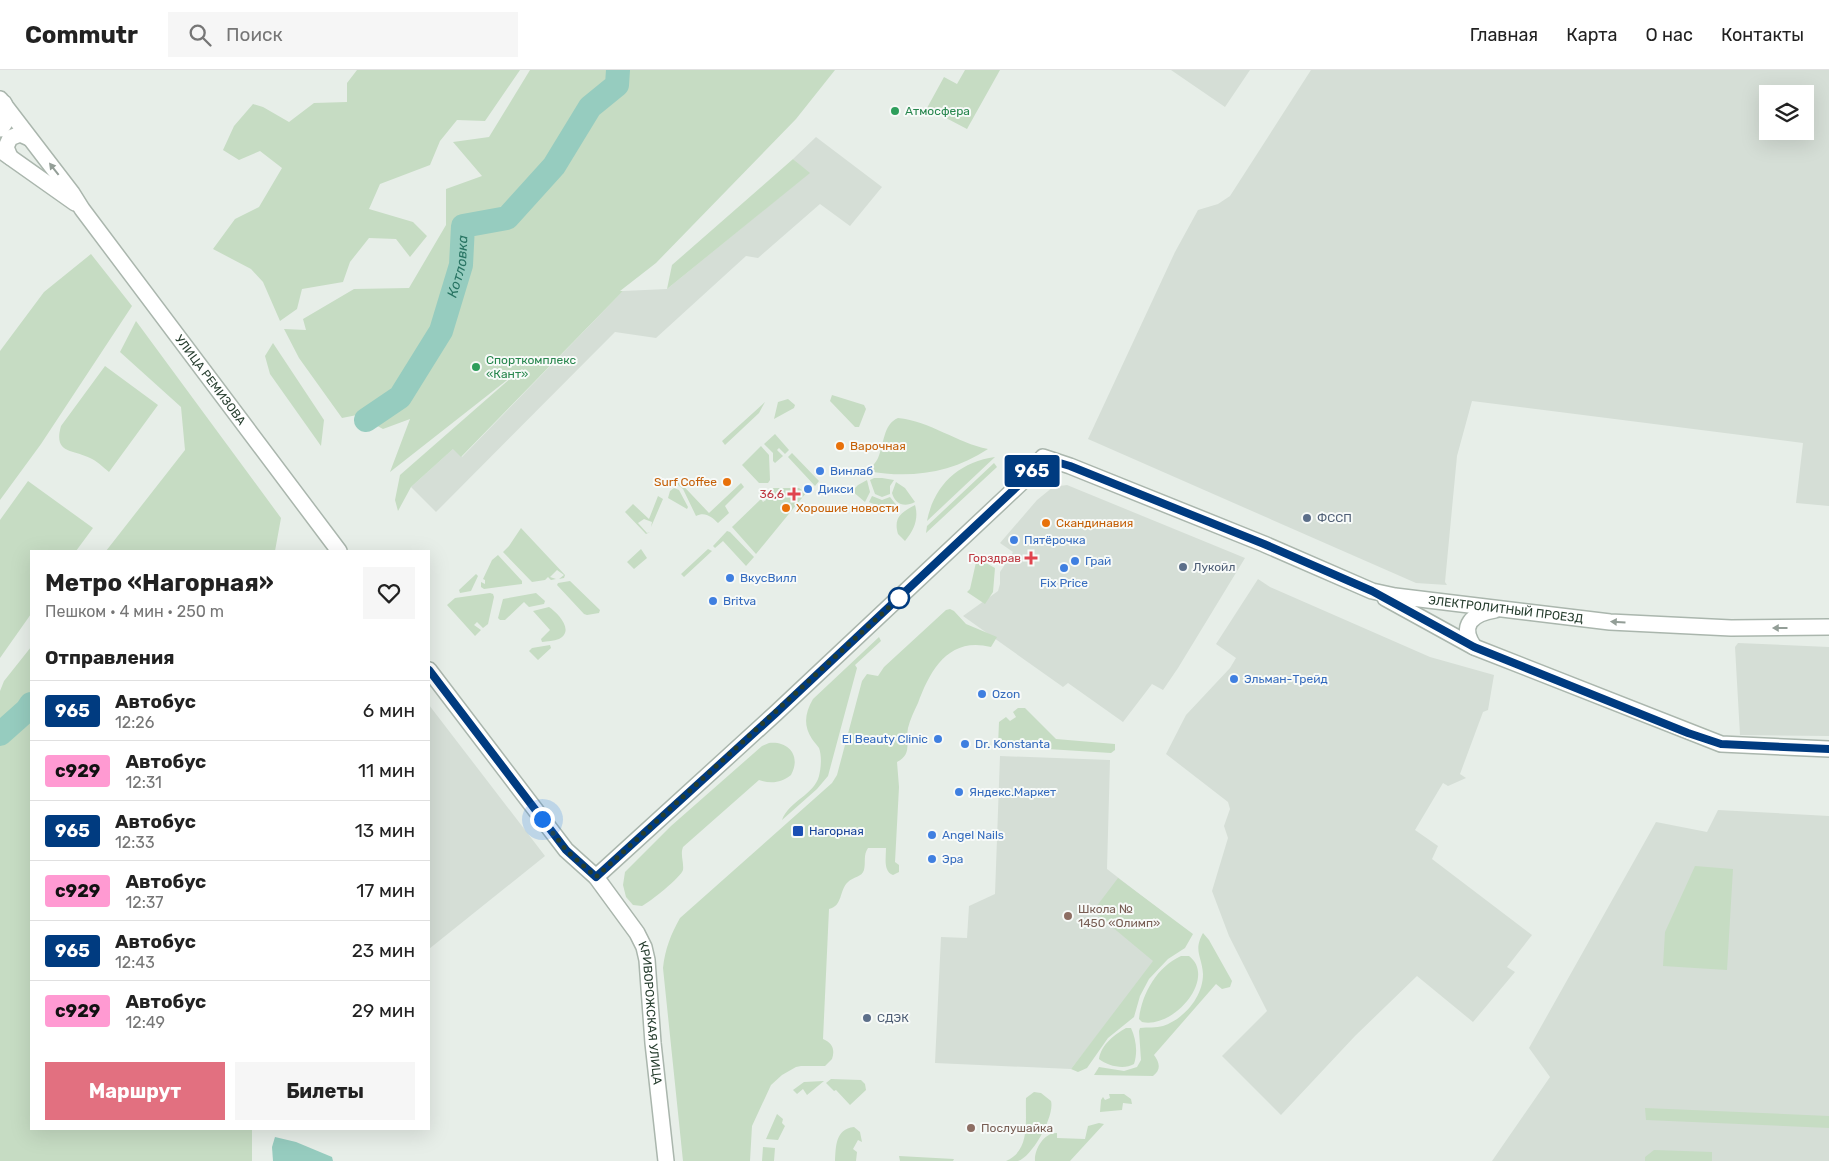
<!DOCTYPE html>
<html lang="ru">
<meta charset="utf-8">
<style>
:root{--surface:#fff;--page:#f6f6f6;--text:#222;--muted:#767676;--line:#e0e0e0;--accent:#e27080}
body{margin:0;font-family:Rubik,sans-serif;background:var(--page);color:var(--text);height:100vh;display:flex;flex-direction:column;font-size:19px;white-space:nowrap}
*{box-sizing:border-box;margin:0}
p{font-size:16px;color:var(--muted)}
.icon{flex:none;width:28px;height:28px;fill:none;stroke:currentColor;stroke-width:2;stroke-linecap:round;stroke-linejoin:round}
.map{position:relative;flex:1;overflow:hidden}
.drawer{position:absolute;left:30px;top:480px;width:400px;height:580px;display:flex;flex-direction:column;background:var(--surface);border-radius:0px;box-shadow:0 5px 20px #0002}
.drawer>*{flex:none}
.badge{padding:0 10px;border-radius:4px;font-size:18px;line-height:32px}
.controls{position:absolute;left:1759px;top:15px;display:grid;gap:10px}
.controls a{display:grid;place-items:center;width:55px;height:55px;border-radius:0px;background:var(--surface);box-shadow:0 5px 20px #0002;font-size:25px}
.you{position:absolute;width:25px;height:25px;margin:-12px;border:4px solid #fff;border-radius:50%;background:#1a73e8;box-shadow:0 0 0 8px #1a73e833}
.map>.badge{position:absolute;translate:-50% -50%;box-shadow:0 0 0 2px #fff}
h2{padding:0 15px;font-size:19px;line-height:45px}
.round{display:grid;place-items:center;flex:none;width:52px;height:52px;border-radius:0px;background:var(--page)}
.headline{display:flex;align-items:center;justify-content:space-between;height:85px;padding:0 15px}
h1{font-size:24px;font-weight:700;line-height:38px}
.primary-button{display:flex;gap:10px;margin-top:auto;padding:10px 15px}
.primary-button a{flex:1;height:58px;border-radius:0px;background:var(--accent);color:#fff;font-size:20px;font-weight:700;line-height:58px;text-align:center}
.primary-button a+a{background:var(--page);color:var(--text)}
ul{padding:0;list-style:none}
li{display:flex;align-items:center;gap:15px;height:60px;padding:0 15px;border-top:1px solid var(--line)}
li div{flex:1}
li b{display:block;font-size:19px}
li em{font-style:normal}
li .badge{min-width:55px;font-weight:700;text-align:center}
header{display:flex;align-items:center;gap:30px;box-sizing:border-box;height:70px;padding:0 25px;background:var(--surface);border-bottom:1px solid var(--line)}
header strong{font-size:24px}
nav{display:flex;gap:28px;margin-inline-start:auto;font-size:18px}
.search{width:350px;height:45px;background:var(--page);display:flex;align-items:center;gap:12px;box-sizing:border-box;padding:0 18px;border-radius:0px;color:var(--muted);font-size:19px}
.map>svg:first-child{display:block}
.built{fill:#d5ded6;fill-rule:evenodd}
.green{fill:#c6dcc3}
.water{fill:#96ccbf}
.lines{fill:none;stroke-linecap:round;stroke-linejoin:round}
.river{stroke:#96ccbf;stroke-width:24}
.minor-casing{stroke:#aab6ad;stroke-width:18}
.minor{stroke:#fff;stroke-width:15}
.oneway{fill:#939e97}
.line-casing{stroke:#fff;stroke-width:11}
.line{stroke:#003b80;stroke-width:8}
.walk{stroke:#273e2f;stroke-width:5;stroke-dasharray:0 9}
.leisure-dot{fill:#2e9e5b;stroke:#f7faf8;stroke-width:2}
.food-dot{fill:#e8710a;stroke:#f7faf8;stroke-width:2}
.shop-dot{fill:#3f7fe0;stroke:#f7faf8;stroke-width:2}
.health-dot{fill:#e0444e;stroke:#f7faf8;stroke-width:2}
.service-dot{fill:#5c6f8a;stroke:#f7faf8;stroke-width:2}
.stop-dot{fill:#fff;stroke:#003b80;stroke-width:2.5}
.transit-dot{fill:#1a4fb4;stroke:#f7faf8;stroke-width:2}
.education-dot{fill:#8d6e63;stroke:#f7faf8;stroke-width:2}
.labels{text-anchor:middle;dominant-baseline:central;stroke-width:4;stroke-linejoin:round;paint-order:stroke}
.leisure-label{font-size:12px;fill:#27864d;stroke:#f7faf8;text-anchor:start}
.street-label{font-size:12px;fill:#273e2f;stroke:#f7faf8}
.food-label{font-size:12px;fill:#c56008;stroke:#f7faf8;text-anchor:start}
.shop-label{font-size:12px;fill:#366cbe;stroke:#f7faf8;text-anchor:start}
.health-label{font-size:12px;fill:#be3a42;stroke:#f7faf8;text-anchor:end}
.service-label{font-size:12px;fill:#4e5e75;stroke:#f7faf8;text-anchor:start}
.transit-label{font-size:12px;fill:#164399;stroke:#f7faf8;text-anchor:start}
.education-label{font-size:12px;fill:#785e54;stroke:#f7faf8;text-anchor:start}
.water-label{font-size:14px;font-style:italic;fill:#287463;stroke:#f7faf8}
</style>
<header>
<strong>Commutr</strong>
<div class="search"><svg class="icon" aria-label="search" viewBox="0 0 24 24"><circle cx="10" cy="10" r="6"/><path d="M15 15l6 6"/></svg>Поиск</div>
<nav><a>Главная</a><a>Карта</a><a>О нас</a><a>Контакты</a></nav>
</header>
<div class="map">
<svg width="1829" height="1091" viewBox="0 0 1829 1091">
<rect width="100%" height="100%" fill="#e7eee8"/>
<!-- built -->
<path class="built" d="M 1171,0 L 1250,0 L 1225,37 Z
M 1311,0 L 1829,0 L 1829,436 L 1796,433 L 1803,373 L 1472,331 L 1457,386 L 1445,512 L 1447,515 L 1416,513 L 1088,369 L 1175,182 L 1198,140 L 1218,134 L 1230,126 ZM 1768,24 L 1805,24 L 1805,61 L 1768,61 Z
M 816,67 L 882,117 L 850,156 L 820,134 L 758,188 L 746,186 L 656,268 L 615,262 L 436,442 L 411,417 L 454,378 L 462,387 L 623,221 L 667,219 L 809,103 L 793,89 Z
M 1067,415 L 1245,488 L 1178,598 L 1163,620 L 1152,614 L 1123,652 L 1068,613 L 1063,617 L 963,546 L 998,521 L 1000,514 L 1000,502 L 1013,482 L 1000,473 L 1037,430 L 1053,417 Z
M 1258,509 L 1270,517 L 1430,587 L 1494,605 L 1488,640 L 1483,642 L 1460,704 L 1466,708 L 1448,716 L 1443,713 L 1415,760 L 1438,776 L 1432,789 L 1532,865 L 1507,897 L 1515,902 L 1473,952 L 1417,906 L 1355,966 L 1281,1045 L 1222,986 L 1267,941 L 1229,866 L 1212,821 L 1228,768 L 1224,756 L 1230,739 L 1228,732 L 1166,684 L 1186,645 L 1230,598 L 1236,588 L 1216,574 Z
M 1738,573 L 1829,577 L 1829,666 L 1740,665 L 1735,577 Z
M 429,635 L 545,786 L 429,879 Z
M 1000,686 L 1110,690 L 1107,799 L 1182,857 L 1071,999 L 935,993 L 941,867 L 967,868 L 969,836 L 995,824 Z
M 1718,740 L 1829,746 L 1829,1091 L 1492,1091 L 1550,1007 L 1529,978 L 1656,752 L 1707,762 Z"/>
<!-- green -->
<path class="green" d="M 357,0 L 520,0 L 485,51 L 457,50 L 440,71 L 430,95 L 380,114 L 369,139 L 413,152 L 427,166 L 410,187 L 396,169 L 369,168 L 350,192 L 343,212 L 302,219 L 297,239 L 280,251 L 263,212 L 251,199 L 213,179 L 235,149 L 259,137 L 282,98 L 260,81 L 239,90 L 223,80 L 234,56 L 253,34 L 263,37 L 289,52 L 314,33 L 347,32 L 347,13 Z
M 530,0 L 835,0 L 796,49 L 656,193 L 620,221 L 623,221 L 461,387 L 453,379 L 411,417 L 398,441 L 395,430 L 400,405 L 520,300 L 390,402 L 410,349 L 383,359 L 357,345 L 342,348 L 299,288 L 284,259 L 306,260 L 303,249 L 354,219 L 409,218 L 446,155 L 446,119 L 482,106 L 453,72 L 489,67 Z
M 965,0 L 1000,0 L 967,59 L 927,38 L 944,7 L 957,14 Z
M 793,89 L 810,103 L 667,219 L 672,195 Z
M 91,184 L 132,236 L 41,374 L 0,430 L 0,281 L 44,222 Z
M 136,251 L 281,448 L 275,481 L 106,481 L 185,380 L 181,337 L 120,282 Z
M 273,273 L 324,350 L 321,376 L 270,304 L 265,286 Z
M 105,296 L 158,335 L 109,402 C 103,397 97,391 90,388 C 73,379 53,384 61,356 Z
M 832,325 L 864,335 L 866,339 L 859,357 L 855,357 L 830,331 Z
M 788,329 L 795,335 L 794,338 L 774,349 L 778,332 Z
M 765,332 L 759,343 L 725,375 L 722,371 Z
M 898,348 C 930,351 957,373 988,379 C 952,403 910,409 868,401 C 871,397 876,393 878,388 C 884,375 883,354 898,348 Z
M 775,364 L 789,380 L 785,384 L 779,378 L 777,380 L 783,386 L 775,393 L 773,391 L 773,383 L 764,374 Z
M 761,376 L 769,385 L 770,410 L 768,413 L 759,413 L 742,395 Z
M 792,383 L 819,411 L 815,416 L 788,387 Z
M 995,387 L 927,451 C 934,415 959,392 995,387 Z
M 994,393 L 997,397 L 926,463 L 927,456 Z
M 674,406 L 709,443 L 741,413 L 744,417 L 725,436 L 729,443 L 718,453 C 712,447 705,441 696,446 L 683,419 L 678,415 Z
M 874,408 L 882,408 L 894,410 L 890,416 L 890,424 L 882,427 L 875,424 L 870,410 Z
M 867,410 L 870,422 L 865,432 L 852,421 L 858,415 Z
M 28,411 L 93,458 L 76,481 L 31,481 L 31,544 L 0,588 L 0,450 Z
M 896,412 L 905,418 L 915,432 C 904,438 895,434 892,423 Z
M 674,418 L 679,420 L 688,437 L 687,439 L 668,428 L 670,421 Z
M 773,418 L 799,418 L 806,423 L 756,484 L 732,457 L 761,429 L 763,432 L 766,430 L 764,427 Z
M 658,426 L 663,429 L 651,457 L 652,452 L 644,449 L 638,453 L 647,463 L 650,462 L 646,464 L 625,442 L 633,434 L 649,449 Z
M 872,426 L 882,430 L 890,427 L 898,437 L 888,439 L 871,433 L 869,432 Z
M 915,435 C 919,449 914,460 905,471 L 898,464 C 893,447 902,442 915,435 Z
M 521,458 L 565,505 L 564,508 L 559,509 L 564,505 L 557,500 L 550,507 L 556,509 L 551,510 L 548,507 L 545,510 L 532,512 L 503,482 L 509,476 Z
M 727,461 L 730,462 L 754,487 L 746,496 L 723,471 L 715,478 L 713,476 Z
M 641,479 L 647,488 L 634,499 L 627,492 Z
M 708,479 L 712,481 L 684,507 L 681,504 Z
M 498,485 L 522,511 L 522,514 L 484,519 L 481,517 L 481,512 L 485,514 L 485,510 L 483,509 L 492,490 Z
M 977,488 L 995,498 L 993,522 L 985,534 L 967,522 L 970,519 Z
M 476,504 L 478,506 L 471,521 L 460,523 L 459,520 Z
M 570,511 L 600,540 L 599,543 L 587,545 L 584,544 L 557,515 L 558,513 Z
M 490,523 L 493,524 L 494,527 L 488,554 L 483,558 L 477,552 L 474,555 L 481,560 L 475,566 L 447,535 L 455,528 Z
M 536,523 L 545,531 L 544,534 L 529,537 L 524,532 L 505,550 L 500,550 L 498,548 L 503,529 Z
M 549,537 C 558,543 575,561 559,569 C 554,571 547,571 542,572 L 541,569 L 550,560 L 533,541 Z
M 950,539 L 954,541 L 966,554 L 997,567 L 991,577 C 949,566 930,600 918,633 C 914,641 910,650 908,658 C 905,672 913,684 897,692 L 899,717 L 895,792 L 899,795 L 899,802 L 893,805 C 883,801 886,788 886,778 L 868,778 C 863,785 866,792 864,800 C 862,807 853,807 848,812 C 839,820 843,836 829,839 L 823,969 C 833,973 835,980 832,989 L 825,996 L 801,996 L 796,997 L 782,1005 L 771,1015 L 752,1056 L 750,1091 L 683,1091 L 663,898 C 665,879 671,864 680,848 L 832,713 L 837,705 L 862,611 L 867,604 L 878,606 L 884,597 L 946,540 Z
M 879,567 L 881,571 L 855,595 L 857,598 L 828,706 L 817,719 L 782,750 C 789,731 814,725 819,706 C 821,698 822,686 819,678 C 817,675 814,672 812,669 C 803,655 805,643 813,629 Z
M 550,575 L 551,578 L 538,590 L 529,581 L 532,578 Z
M 31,577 L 31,1059 L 252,1059 L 252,1091 L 0,1091 L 0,621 L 4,611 Z
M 1018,638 L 1025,638 L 1056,669 L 1115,674 L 1115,680 L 1111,683 L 998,676 L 999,652 L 1006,647 L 1010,651 L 1016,647 L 1013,642 Z
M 769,673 C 790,671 801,687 791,705 C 781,713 771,714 759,710 L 683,777 C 680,785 684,792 683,800 C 681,807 650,832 642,836 L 633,835 L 626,827 L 623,815 L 625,802 L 671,756 L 762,676 Z
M 1695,796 L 1733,799 L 1727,900 L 1663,896 L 1665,862 Z
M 1118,808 L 1193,864 L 1185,878 L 1168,889 L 1149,909 L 1140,926 L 1134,947 L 1108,968 L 1087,998 L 1078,1002 L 1071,999 L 1153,891 L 1093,841 Z
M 1203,863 L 1209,870 L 1232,911 L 1230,917 L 1222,919 L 1216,914 L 1154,985 C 1159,992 1162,999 1153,1006 L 1094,1005 L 1099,997 L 1124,1001 L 1137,997 L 1141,990 L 1139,961 L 1140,958 C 1148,957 1156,958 1163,956 C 1184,949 1203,927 1203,904 C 1202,886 1193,881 1203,863 Z
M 1181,886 L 1189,886 C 1217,907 1175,959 1142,952 L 1139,949 C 1142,923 1157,897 1181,886 Z
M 1126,958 L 1131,958 C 1136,969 1138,982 1134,994 C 1124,1000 1108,996 1099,989 C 1101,975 1115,964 1126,958 Z
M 831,1009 L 861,1010 L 865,1014 L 866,1020 L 850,1035 L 836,1020 L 834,1021 L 826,1013 Z
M 824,1011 L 807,1025 L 803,1019 L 797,1024 L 793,1020 L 804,1012 Z
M 1034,1022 L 1041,1023 L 1051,1031 C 1055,1045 1033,1086 1018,1091 C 1015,1091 1009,1091 1006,1091 C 1031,1080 1025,1051 1026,1028 Z
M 1109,1024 L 1124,1024 L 1131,1029 L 1132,1034 L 1123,1033 L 1122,1040 L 1100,1042 L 1101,1030 L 1103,1027 L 1105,1030 L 1110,1028 Z
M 1645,1038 L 1829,1046 L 1829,1058 L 1646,1050 Z
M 777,1044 L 783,1049 L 782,1053 L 785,1056 L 778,1070 L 766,1069 Z
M 1099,1053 L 1104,1054 L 1070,1091 L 1035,1091 C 1034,1080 1044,1062 1057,1063 L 1057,1068 L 1085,1069 L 1088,1056 Z
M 854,1057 L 860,1062 L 862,1072 L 858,1070 L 853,1079 L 857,1082 L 856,1091 L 835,1091 C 836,1077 835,1059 854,1057 Z
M 763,1077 L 775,1078 L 774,1091 L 762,1091 Z
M 1654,1080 L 1712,1082 L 1712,1091 L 1645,1091 L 1645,1087 Z
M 899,1086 L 954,1089 L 953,1091 L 900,1091 Z"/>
<!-- water -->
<path class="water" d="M 275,1067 L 296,1072 L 332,1087 L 333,1091 L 273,1091 L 272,1077 Z"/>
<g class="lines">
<!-- river -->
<g class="river">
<path id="s1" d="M 366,350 L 400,327 L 441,261 L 461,195 L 463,156 L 507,148 L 554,96 L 590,37 L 617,15 L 618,0"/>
<path d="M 0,664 L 27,640 L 31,634"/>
</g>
<defs>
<g id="minor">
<path id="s2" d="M 0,29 L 72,123 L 82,139 L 339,481"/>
<path d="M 0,59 C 8,52 8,43 4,33"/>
<path d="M 0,80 L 75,133"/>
<path d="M 10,87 L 6,77 L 10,68 L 20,64 L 29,68"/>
<path d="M 1385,528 L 1474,577 L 1721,674 L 1829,679"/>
<path d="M 1474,577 C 1459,555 1472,544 1495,540"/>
<path id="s3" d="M 429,600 L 566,780 L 596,807 L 637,863 L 644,877 L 647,890 L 653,973 L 666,1091"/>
<path id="s4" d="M 596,807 L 776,643 L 1022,412 L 1043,387 L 1070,396 L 1264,474 L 1372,521 L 1395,526 L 1610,552 L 1731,558 L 1829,557"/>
</g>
</defs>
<!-- minor casing -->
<use href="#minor" class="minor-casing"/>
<!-- minor -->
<use href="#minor" class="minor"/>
</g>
<!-- one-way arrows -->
<defs><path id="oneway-solid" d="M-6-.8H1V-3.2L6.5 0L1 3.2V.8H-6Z" transform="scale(1.25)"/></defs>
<g class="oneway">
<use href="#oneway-solid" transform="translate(54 99) rotate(-128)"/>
<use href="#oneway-solid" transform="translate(1618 552) rotate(-177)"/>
<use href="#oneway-solid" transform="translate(1780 558) rotate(180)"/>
</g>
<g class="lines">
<defs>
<path id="line" d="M 429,600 L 566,780 L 596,807 L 776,643 L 1022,412 L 1043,388 L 1070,396 L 1264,474 L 1372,521 L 1474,577 L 1688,663 L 1721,674 L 1829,679"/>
</defs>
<!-- line casing -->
<use href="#line" class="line-casing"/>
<!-- line -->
<use href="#line" class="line"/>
<!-- walk -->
<path class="walk" d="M 542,749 L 566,780 L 596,807 L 899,528"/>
</g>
<!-- markers -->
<g class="leisure-dot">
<circle cx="895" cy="41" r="5"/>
<circle cx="476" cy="297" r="5"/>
</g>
<g class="food-dot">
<circle cx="840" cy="376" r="5"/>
<circle cx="727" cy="412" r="5"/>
<circle cx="786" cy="438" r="5"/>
<circle cx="1046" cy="453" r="5"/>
</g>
<g class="shop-dot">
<circle cx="820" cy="401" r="5"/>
<circle cx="808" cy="419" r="5"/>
<circle cx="1014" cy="470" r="5"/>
<circle cx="1075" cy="491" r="5"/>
<circle cx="1064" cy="498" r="5"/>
<circle cx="730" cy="508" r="5"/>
<circle cx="713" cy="531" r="5"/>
<circle cx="1234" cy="609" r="5"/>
<circle cx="982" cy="624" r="5"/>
<circle cx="938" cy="669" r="5"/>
<circle cx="965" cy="674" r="5"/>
<circle cx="959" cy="722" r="5"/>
<circle cx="932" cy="765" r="5"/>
<circle cx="932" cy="789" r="5"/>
</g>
<g class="health-dot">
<path d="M791.5 416.5h5v5h5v5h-5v5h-5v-5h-5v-5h5z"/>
<path d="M1028.5 480.5h5v5h5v5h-5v5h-5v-5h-5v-5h5z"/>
</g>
<g class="service-dot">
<circle cx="1307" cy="448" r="5"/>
<circle cx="1183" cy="497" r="5"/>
<circle cx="867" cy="948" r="5"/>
</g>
<circle class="stop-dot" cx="899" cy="528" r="10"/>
<rect class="transit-dot" x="792" y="755" width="12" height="12" rx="2.5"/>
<g class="education-dot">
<circle cx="1068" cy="846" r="5"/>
<circle cx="971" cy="1058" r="5"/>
</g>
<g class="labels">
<!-- leisure labels -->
<g class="leisure-label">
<text x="905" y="41">Атмосфера</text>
<text x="486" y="290">Спорткомплекс<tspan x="486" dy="14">«Кант»</tspan></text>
</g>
<!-- street labels -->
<g class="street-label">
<text stroke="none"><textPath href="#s2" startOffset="351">УЛИЦА РЕМИЗОВА</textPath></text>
<text stroke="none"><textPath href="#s4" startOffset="1104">ЭЛЕКТРОЛИТНЫЙ ПРОЕЗД</textPath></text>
<text stroke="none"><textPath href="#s3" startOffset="418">КРИВОРОЖСКАЯ УЛИЦА</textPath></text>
</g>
<!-- food labels -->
<g class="food-label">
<text x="850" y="376">Варочная</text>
<text x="717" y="412" text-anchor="end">Surf Coffee</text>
<text x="796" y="438">Хорошие новости</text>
<text x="1056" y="453">Скандинавия</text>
</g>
<!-- shop labels -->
<g class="shop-label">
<text x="830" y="401">Винлаб</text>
<text x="818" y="419">Дикси</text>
<text x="1024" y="470">Пятёрочка</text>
<text x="1085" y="491">Грай</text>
<text x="740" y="508">ВкусВилл</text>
<text x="1064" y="513" text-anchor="middle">Fix Price</text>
<text x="723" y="531">Britva</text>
<text x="1244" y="609">Эльман-Трейд</text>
<text x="992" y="624">Ozon</text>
<text x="928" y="669" text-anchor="end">El Beauty Clinic</text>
<text x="975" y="674">Dr. Konstanta</text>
<text x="969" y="722">Яндекс.Маркет</text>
<text x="942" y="765">Angel Nails</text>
<text x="942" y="789">Эра</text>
</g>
<!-- health labels -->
<g class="health-label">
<text x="784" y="424">36,6</text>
<text x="1021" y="488">Горздрав</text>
</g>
<!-- service labels -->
<g class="service-label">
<text x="1317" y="448">ФССП</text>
<text x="1193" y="497">Лукойл</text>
<text x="877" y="948">СДЭК</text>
</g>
<!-- transit labels -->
<g class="transit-label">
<text x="809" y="761">Нагорная</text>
</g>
<!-- education labels -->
<g class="education-label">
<text x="1078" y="839">Школа №<tspan x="1078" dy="14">1450 «Олимп»</tspan></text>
<text x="981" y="1058">Послушайка</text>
</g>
<!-- water labels -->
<g class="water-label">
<text stroke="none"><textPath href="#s1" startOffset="186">Котловка</textPath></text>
</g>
</g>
</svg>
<div class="controls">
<a><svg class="icon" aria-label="layers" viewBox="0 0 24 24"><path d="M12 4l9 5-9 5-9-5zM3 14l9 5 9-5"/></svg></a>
</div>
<div class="you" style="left:542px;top:749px"></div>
<b class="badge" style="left:1032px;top:401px;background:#003b80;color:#fff">965</b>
<section class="drawer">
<div class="headline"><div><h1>Метро «Нагорная»</h1><p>Пешком · 4 мин · 250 m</p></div><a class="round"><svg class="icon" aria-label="heart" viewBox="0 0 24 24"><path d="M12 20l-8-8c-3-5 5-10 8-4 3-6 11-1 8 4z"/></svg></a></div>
<h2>Отправления</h2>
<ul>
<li><span class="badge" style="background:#003b80;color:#fff">965</span><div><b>Автобус</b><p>12:26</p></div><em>6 мин</em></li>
<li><span class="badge" style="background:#ff9ad2;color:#111">с929</span><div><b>Автобус</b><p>12:31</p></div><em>11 мин</em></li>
<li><span class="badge" style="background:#003b80;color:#fff">965</span><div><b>Автобус</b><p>12:33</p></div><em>13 мин</em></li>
<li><span class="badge" style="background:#ff9ad2;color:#111">с929</span><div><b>Автобус</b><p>12:37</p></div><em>17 мин</em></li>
<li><span class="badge" style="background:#003b80;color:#fff">965</span><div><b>Автобус</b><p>12:43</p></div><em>23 мин</em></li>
<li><span class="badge" style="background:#ff9ad2;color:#111">с929</span><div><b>Автобус</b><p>12:49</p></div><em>29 мин</em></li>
</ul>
<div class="primary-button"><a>Маршрут</a><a>Билеты</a></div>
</section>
</div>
